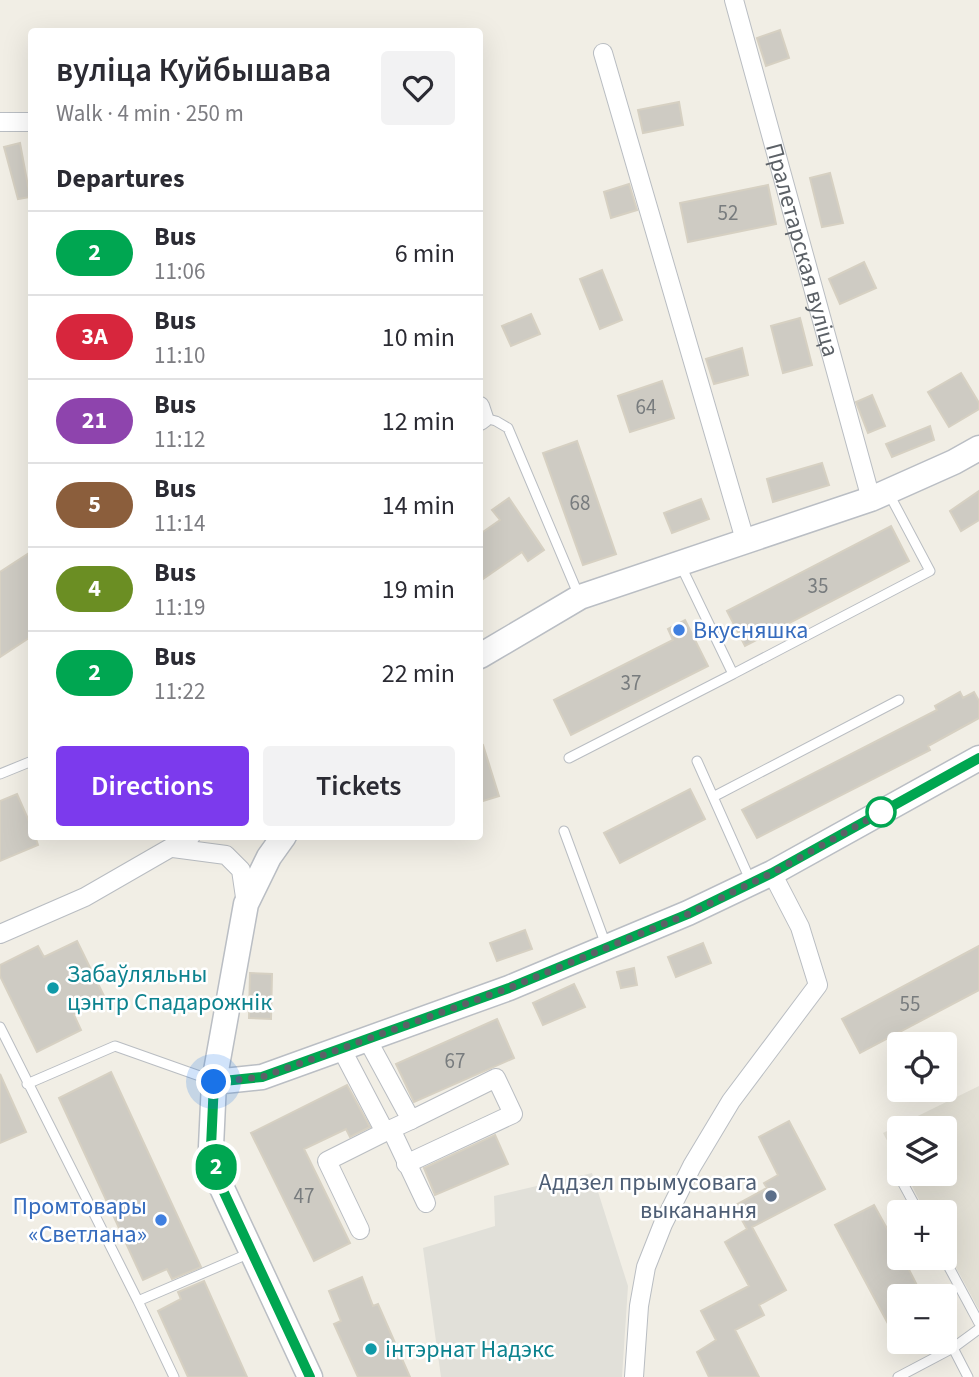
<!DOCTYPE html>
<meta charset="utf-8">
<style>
:root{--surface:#fff;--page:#f2f2f3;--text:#2b2b33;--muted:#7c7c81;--line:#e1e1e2;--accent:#7c3aed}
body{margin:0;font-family:"Source Sans 3",sans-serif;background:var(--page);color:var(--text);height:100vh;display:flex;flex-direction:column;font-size:26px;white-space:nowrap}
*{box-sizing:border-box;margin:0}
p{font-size:23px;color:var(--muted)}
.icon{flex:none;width:38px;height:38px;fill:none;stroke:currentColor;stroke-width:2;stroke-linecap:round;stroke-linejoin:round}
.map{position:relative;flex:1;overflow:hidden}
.drawer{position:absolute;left:28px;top:28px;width:455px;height:812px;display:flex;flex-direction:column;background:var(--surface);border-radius:7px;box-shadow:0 7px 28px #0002}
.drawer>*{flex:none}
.badge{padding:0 14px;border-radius:23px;font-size:24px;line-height:46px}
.fabs{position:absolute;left:887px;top:1032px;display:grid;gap:14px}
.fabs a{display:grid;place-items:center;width:70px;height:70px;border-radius:7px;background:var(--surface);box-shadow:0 7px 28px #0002;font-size:35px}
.you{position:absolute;width:35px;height:35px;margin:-18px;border:5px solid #fff;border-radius:50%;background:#1a73e8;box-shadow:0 0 0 10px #1a73e833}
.map>.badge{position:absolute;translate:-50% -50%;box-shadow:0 0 0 4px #fff}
h2{padding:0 28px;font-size:26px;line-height:63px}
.round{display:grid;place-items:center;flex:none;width:74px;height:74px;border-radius:7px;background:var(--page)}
.overview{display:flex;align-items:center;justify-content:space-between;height:119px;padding:0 28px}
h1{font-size:33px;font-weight:600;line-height:52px}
.action{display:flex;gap:14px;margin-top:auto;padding:14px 28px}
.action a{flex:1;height:80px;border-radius:7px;background:var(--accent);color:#fff;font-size:28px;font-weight:600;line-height:80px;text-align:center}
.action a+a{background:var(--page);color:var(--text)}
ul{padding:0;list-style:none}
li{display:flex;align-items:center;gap:21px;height:84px;padding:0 28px;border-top:2px solid var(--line)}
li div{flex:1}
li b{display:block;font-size:26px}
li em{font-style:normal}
li .badge{min-width:77px;font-weight:700;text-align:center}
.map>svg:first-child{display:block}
.industrial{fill:#e1e0d9}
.education{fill:#e3e0d5}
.building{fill:#cecbc3;stroke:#d6d0c2;stroke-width:2}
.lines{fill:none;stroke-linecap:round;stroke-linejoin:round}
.lane-casing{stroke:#b9bdc2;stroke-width:11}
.street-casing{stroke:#b9bdc2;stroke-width:20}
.secondary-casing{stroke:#babec4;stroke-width:27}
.lane{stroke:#fff;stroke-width:9}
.street{stroke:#fff;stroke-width:18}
.secondary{stroke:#fff;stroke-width:24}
.line-casing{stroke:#fff;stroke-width:16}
.line{stroke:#00a651;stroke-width:10}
.walk{stroke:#5c6167;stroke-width:7;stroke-dasharray:0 12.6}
.shop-dot{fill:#3f7fe0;stroke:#fff;stroke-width:2.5}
.stop-dot{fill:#fff;stroke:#00a651;stroke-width:3.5}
.culture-dot{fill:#0f9aa8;stroke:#fff;stroke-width:2.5}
.service-dot{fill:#5c6f8a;stroke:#fff;stroke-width:2.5}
.labels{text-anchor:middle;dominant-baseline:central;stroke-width:5;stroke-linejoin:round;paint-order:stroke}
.number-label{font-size:21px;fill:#787c7e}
.street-label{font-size:24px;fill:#5c6167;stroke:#fff}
.shop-label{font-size:24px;fill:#366cbe;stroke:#fff;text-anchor:start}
.culture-label{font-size:24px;fill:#0d838f;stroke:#fff;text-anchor:start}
.service-label{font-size:24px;fill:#4e5e75;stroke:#fff;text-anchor:end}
</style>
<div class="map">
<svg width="979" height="1377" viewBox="0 0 979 1377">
<rect width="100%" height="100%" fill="#f1eee5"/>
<!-- industrial -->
<path class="industrial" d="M 592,1173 L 628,1286 L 622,1377 L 441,1377 L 423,1248 L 495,1226 L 494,1196 Z"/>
<!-- education -->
<path class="education" d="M 979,1086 L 979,1310 L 945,1247 L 945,1213 L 926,1213 L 906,1174 L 945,1174 L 945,1129 L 900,1129 L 899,1163 L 883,1133 Z"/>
<!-- building -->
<path class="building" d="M 780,30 L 789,58 L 766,66 L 757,38 Z
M 679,102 L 683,125 L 643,133 L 638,110 Z
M 20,143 L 30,197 L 18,199 L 4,147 Z
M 830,173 L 843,223 L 822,227 L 810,178 Z
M 629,184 L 637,210 L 611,218 L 604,192 Z
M 768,185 L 776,224 L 688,242 L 680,203 Z
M 864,262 L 876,288 L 840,304 L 829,279 Z
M 602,270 L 622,320 L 600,329 L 580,279 Z
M 531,314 L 540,334 L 511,346 L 502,326 Z
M 800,318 L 812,365 L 783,373 L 771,326 Z
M 742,348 L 748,375 L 714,384 L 706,359 Z
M 961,373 L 979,403 L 979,409 L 949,427 L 928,392 Z
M 662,381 L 674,418 L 630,432 L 618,396 Z
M 872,395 L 885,426 L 868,433 L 856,402 Z
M 930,426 L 934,440 L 892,457 L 886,444 Z
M 577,441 L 616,554 L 583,565 L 543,453 Z
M 822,463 L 829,485 L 773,502 L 767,479 Z
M 979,491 L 979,520 L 961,531 L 950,511 Z
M 509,498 L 544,550 L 528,561 L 522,552 L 480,581 L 480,534 L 500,520 L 492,510 Z
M 701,499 L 709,519 L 672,533 L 664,513 Z
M 891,526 L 909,561 L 745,646 L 727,611 Z
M 32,551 L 32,636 L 0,657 L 0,572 Z
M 685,620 L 708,666 L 571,735 L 554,700 L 673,640 L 668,629 Z
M 960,692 L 963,698 L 974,692 L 979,701 L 979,718 L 928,746 L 930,750 L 757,838 L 742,810 L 937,710 L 935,706 Z
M 483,745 L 499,796 L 480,802 L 480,746 Z
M 690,789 L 705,819 L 620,863 L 604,833 Z
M 17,794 L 32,828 L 32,836 L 35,836 L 38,845 L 0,861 L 0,801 Z
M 525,930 L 532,949 L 497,961 L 490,943 Z
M 77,941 L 106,1000 L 74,1015 L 81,1030 L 37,1052 L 0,976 L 0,965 L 38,946 L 44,957 Z
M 703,943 L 711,963 L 676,977 L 668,957 Z
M 979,946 L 979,990 L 860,1053 L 842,1019 Z
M 634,968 L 637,985 L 621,988 L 617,972 Z
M 250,973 L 272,974 L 271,1019 L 249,1018 Z
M 574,984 L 585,1007 L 543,1025 L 533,1003 Z
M 497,1019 L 514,1058 L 414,1102 L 396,1064 Z
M 111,1072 L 201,1267 L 172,1279 L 167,1269 L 143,1280 L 59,1098 Z
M 0,1074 L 26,1132 L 0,1143 Z
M 347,1085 L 370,1127 L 350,1137 L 346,1129 L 304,1149 L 350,1243 L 314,1261 L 251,1133 Z
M 789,1121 L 825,1189 L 752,1227 L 786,1290 L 759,1305 L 764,1315 L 735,1330 L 759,1377 L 709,1377 L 697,1352 L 716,1340 L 701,1311 L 749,1286 L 725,1242 L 747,1229 L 734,1206 L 767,1188 L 764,1183 L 778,1175 L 759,1137 Z
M 495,1135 L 508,1164 L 435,1195 L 424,1168 Z
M 874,1205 L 900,1252 L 900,1258 L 903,1258 L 923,1297 L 900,1297 L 900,1346 L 835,1225 Z
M 362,1277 L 373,1306 L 378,1304 L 410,1377 L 358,1377 L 334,1324 L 341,1321 L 329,1291 Z
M 204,1281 L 247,1377 L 188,1377 L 158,1311 L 181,1299 L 178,1292 Z"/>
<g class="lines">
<defs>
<path id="lane" d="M 484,418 L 496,421 L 508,428 L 579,596
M 680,564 L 733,674 L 930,571 L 888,492
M 569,758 L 733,674
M 697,761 L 751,882
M 0,774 L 32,761
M 713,797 L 899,700
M 564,831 L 606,945
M 0,1027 L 138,1301 L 174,1377
M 27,1084 L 115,1046 L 211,1080
M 899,1176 L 919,1213
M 944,1258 L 979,1323
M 138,1301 L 250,1253
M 953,1348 L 979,1329
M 898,1377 L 953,1348 L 968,1377"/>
<g id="street">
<path id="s1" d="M 734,0 L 871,499"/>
<path d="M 603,53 L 745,540"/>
<path d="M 0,122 L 32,122"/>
<path d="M 480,406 L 484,418 L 480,421"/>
<path d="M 173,848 L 226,855 L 241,870 L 246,904"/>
<path d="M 0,934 L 85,897 L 191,836"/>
<path d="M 367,1039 L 411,1120 L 385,1132"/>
<path d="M 341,1048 L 385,1132 L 327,1161 L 360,1230"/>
<path d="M 391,1129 L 426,1203"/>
<path d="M 406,1164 L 513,1114 L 496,1078 L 411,1120"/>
<path d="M 634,1377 L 639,1306 L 646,1267 L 663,1224 L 692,1166 L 731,1101 L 818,985 L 800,927 L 772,873"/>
</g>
<path id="secondary" d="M 480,656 L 580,597 L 871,499 L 954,462 L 979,448
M 284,836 L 269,857 L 246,904 L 214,1082 L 211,1147 L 221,1186 L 310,1377
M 214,1082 L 262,1077 L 509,988 L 688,913 L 772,873 L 979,758"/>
</defs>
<!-- lane casing -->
<use href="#lane" class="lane-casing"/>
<!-- street casing -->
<use href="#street" class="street-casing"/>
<!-- secondary casing -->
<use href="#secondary" class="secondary-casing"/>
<!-- lane -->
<use href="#lane" class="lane"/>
<!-- street -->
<use href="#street" class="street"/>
<!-- secondary -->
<use href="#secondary" class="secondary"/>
</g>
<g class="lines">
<defs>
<path id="line" d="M 310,1377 L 221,1186 L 211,1147 L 214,1082 L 262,1077 L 509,988 L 688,914 L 772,873 L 979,758"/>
</defs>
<!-- line casing -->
<use href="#line" class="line-casing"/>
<!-- line -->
<use href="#line" class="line"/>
<!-- walk -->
<path class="walk" d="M 214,1082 L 262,1077 L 509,988 L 688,914 L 772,873 L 887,809 L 881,812"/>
</g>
<!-- markers -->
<g class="shop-dot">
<circle cx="679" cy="630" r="7"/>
<circle cx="161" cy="1220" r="7"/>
</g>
<circle class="stop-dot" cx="881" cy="812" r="14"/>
<g class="culture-dot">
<circle cx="53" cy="988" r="7"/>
<circle cx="371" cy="1349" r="7"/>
</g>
<circle class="service-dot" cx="771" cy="1196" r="7"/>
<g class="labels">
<!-- number labels -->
<g class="number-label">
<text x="728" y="213">52</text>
<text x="646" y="407">64</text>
<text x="580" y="503">68</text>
<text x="818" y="586">35</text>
<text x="631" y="683">37</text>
<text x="910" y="1004">55</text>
<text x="455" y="1061">67</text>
<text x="304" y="1196">47</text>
</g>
<!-- street labels -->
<g class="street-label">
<text stroke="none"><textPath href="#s1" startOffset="259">Пралетарская вуліца</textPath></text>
</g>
<!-- shop labels -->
<g class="shop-label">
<text x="693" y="630">Вкусняшка</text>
<text x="147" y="1206" text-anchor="end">Промтовары<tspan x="147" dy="28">«Светлана»</tspan></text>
</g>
<!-- culture labels -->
<g class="culture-label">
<text x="67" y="974">Забаўляльны<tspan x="67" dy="28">цэнтр Спадарожнік</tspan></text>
<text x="385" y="1349">інтэрнат Надэкс</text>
</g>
<!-- service labels -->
<g class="service-label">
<text x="757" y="1182">Аддзел прымусовага<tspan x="757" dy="28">выканання</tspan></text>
</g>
</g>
</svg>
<div class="fabs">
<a><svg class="icon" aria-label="locate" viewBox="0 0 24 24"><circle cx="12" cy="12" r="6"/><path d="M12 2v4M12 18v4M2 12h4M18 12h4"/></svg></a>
<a><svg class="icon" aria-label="layers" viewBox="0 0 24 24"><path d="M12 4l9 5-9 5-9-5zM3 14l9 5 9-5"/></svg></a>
<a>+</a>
<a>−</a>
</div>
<div class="you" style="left:214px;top:1082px"></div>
<b class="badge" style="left:216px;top:1167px;background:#00a651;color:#fff">2</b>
<section class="drawer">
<div class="overview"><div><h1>вуліца Куйбышава</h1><p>Walk · 4 min · 250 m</p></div><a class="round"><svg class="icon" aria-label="heart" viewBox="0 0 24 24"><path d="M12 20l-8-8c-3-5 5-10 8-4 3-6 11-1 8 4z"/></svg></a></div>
<h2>Departures</h2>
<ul>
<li><span class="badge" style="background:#00a651;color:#fff">2</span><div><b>Bus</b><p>11:06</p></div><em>6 min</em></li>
<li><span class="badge" style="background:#d7263d;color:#fff">3А</span><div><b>Bus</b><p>11:10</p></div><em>10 min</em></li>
<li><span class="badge" style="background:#8e44ad;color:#fff">21</span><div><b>Bus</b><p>11:12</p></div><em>12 min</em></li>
<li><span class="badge" style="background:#8b5e3c;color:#fff">5</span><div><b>Bus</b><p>11:14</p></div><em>14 min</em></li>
<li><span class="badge" style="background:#6b8e23;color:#fff">4</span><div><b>Bus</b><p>11:19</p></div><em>19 min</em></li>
<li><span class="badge" style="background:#00a651;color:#fff">2</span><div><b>Bus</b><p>11:22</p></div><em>22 min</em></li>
</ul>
<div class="action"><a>Directions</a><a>Tickets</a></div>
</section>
</div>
